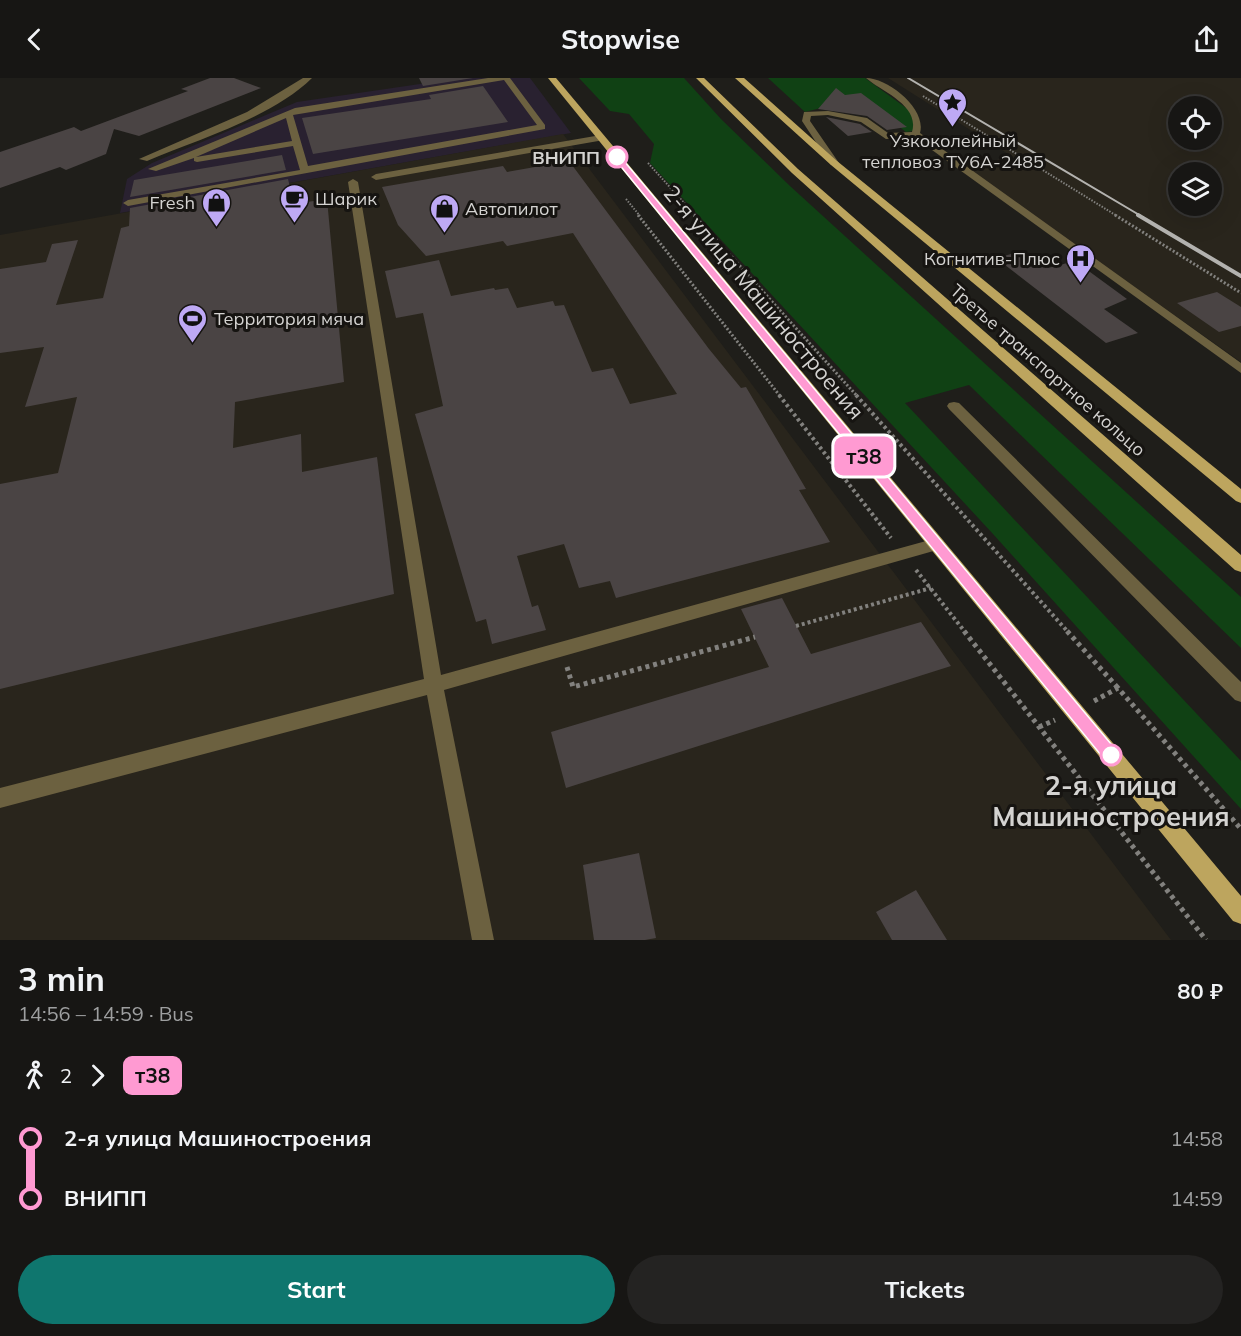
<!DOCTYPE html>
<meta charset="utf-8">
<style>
:root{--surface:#171614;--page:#242322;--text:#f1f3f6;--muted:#9e9fa0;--line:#363534;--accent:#0f766e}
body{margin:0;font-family:Mulish,sans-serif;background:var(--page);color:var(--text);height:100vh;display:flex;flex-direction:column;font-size:22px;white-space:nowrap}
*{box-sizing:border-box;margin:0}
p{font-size:20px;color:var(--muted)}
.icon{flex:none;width:33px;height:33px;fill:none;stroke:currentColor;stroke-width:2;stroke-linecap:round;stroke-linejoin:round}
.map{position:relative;height:862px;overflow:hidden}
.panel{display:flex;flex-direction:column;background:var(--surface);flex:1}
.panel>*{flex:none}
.badge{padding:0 12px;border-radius:9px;font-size:21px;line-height:39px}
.controls{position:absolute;left:1168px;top:18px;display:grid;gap:12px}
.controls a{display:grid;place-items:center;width:54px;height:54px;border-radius:50%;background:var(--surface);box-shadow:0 6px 24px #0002,0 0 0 2px var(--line);font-size:30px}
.map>.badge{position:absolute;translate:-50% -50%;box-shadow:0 0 0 3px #fff}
.legs{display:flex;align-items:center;gap:9px;height:66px;padding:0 18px;font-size:20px}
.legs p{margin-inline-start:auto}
.overview{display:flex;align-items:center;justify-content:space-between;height:102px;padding:0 18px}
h1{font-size:33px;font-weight:700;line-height:45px}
.cta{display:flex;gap:12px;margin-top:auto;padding:12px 18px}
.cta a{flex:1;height:69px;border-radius:36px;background:var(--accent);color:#fff;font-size:24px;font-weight:700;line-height:69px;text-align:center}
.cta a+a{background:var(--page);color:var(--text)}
ul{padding:0 18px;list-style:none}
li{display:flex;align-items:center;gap:21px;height:60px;font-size:22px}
li i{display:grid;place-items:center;width:9px;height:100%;margin:0 8px;background:currentColor}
li i::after{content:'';width:15px;height:15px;margin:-8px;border:4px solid;border-radius:50%;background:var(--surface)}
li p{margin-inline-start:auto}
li:first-child i{background:linear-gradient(#0000 50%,currentColor 0)}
li:last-child i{background:linear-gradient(currentColor 50%,#0000 0)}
header{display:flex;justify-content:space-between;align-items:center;height:78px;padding:0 18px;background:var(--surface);font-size:27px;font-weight:700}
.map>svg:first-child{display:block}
.commercial{fill:#292130}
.built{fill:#29251c;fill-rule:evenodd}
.green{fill:#104114}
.building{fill:#4a4444}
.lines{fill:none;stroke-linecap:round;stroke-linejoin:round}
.path-far3{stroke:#82817e;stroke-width:2;stroke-dasharray:1.5 1.5;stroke-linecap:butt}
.path-far2{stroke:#82817e;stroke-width:3;stroke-dasharray:2 2;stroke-linecap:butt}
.path-far1{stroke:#82817e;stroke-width:4;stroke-dasharray:3 3;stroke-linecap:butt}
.path{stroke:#82817e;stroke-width:5;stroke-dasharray:4 4;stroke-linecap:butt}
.minor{fill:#6c6140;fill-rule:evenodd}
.major{fill:#bda55e;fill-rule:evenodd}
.rail-far1{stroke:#b3b2af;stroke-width:2}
.rail{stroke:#b3b2af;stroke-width:4}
.line-1{fill:#ff9ad2;stroke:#fff;stroke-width:1.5}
.stop-1-dot{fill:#fff;stroke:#ff9ad2;stroke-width:3}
.labels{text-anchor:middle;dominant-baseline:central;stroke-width:6;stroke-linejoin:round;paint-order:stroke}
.far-poi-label{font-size:18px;fill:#d4d3d1;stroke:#161411;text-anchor:start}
.far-stop-label{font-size:18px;font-weight:bold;fill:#d4d3d1;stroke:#161411;text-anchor:end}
.far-street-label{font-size:18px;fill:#d4d3d1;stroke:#161411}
.street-label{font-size:22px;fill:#d4d3d1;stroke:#161411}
.near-stop-label{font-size:27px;font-weight:bold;fill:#d4d3d1;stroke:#161411}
</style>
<header><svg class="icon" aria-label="back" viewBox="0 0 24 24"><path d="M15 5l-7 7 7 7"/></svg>Stopwise<svg class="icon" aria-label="share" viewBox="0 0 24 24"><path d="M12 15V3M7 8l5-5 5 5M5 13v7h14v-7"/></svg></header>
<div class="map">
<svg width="1241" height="862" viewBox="0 0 1241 862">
<rect width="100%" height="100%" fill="#1f1e1a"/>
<!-- commercial -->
<path class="commercial" d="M 461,0 L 530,0 L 571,55 L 120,135 L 127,101 L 152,85 L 297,24 Z"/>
<!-- built -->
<path class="built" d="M 888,0 L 1241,0 L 1241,284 L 962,88 L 1013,79 ZM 1179,28 L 1212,28 L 1212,62 L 1179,62 ZM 1179,94 L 1212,94 L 1212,128 L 1179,128 Z
M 563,56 L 1171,862 L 0,862 L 0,157 Z"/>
<!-- green -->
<path class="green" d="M 579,0 L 684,0 L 721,41 L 790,108 L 1241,519 L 1241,570 L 969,307 L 905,325 L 1241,683 L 1241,731 L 993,456 L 650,85 L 654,66 L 629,36 L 610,33 Z
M 768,0 L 865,0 L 909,32 L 913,38 L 913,53 L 906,54 L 883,36 L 821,30 L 805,34 Z"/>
<!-- building -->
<path class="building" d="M 210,0 L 234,0 L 261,10 L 139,58 L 114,51 L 106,76 L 66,92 L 60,89 L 0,110 L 0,74 L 74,49 L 81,53 L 188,13 L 181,11 Z
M 419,0 L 473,0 L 423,8 Z
M 483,8 L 508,44 L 313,76 L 302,40 L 431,21 L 429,17 Z
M 836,10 L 845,17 L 861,15 L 907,49 L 887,52 L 867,38 L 818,31 Z
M 826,39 L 860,46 L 872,54 L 848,58 Z
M 282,77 L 286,92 L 130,119 L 134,102 Z
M 569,83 L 709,271 L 741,310 L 746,309 L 806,411 L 799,412 L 830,464 L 616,520 L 610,503 L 579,510 L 564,466 L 517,478 L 532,529 L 538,527 L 546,552 L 492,566 L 486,541 L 476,544 L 415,336 L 443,328 L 423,235 L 396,240 L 385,193 L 439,182 L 451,218 L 494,210 L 495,212 L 508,210 L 517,230 L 553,223 L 555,228 L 564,227 L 592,294 L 613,290 L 630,326 L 677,316 L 573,155 L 507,168 L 503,163 L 426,178 L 398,147 L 382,109 L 503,88 L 507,94 Z
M 288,101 L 294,126 L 327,121 L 344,304 L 235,324 L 233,370 L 301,356 L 302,394 L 377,379 L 394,516 L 0,611 L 0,406 L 58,395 L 77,319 L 25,329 L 44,269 L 0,275 L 0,191 L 46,184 L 52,166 L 78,162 L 56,227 L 103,220 L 121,150 L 129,148 L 130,130 Z
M 1023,173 L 1048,190 L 1075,183 L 1127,221 L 1104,231 L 1138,255 L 1106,265 L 996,180 Z
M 1217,214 L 1241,229 L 1241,248 L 1219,254 L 1177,225 Z
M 782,520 L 811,576 L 921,544 L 951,588 L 566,710 L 551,654 L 769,589 L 741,531 Z
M 639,775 L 656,860 L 645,862 L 594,862 L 583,787 Z
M 916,812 L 947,862 L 892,862 L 876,834 Z"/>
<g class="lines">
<!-- path-far3 -->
<path class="path-far3" d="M 923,18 L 1117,138
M 648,85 L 696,138
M 626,121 L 640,138"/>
<!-- path-far2 -->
<path class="path-far2" d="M 638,137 L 780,318
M 694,137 L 857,318
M 1115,137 L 1241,215"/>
<!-- path-far1 -->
<path class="path-far1" d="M 779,317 L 891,460
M 856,317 L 1068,554
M 916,492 L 965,554
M 796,548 L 931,510"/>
<!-- path -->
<path class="path" d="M 964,553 L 1206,862
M 1067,553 L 1118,610
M 567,589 L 573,609 L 755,559
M 1094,623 L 1118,610 L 1241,751
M 1039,649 L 1055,642"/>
<!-- minor -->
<path class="minor" d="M 303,0 L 312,0 C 271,40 199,61 147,83 L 139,81 L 247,34 Z
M 488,0 L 510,0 L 545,47 L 545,51 L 128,128 L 123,125 L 128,122 L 300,92 L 293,68 L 197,84 L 194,83 L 194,80 L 156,93 L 148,91 L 295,30 ZM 504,2 L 537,47 L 308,88 L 293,37 ZM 286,40 L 292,63 L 196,79 Z
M 866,0 C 888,0 927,31 920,55 L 1241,285 L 1241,295 L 914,59 L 886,61 L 861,44 L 828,37 L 811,38 L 810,43 L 839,85 L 831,87 L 802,43 L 804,34 L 828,33 L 867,40 L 888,55 L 912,54 C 920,27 882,14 866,0 Z
M 601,57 L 604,58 L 604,62 L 376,102 L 371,99 L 376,96 Z
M 353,101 L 358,104 L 441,597 L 937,460 L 943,462 L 945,466 L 943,470 L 937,472 L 444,612 L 494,862 L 472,862 L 427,617 L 0,730 L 0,710 L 424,601 L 348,104 Z
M 954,324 L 959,325 L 1241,604 L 1241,624 L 1235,622 L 949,331 L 947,328 L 949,325 Z"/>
<!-- major -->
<path class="major" d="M 548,0 L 556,0 L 1241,818 L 1241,846 L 1233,843 Z
M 696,0 L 704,0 L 798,91 L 1241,477 L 1241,494 L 1235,492 L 792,95 Z
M 735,0 L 744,0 L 837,83 L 1241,411 L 1241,425 L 1236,423 L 831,87 Z"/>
<!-- rail-far1 -->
<path class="rail-far1" d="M 908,0 L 1141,138"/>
<!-- rail -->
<path class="rail" d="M 1138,137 L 1241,198"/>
</g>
<!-- line-1 -->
<path class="line-1" d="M 614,77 L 619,77 L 1116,672 L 1118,677 L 1116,682 L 1111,684 L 1105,682 L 614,80 Z"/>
<!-- icons -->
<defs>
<symbol id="sight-pin" viewBox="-11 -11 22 30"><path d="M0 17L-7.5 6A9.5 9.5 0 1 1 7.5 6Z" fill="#bea9f5" stroke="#161411"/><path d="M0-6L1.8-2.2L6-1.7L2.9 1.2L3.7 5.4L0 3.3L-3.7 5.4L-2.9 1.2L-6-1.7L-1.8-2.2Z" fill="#111"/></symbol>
<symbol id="cafe-pin" viewBox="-11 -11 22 30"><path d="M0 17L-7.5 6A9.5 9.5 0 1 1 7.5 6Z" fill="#bea9f5" stroke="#161411"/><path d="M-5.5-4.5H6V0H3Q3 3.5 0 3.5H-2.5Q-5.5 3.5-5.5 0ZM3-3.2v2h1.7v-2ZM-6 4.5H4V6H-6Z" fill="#111"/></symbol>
<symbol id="shop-pin" viewBox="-11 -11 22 30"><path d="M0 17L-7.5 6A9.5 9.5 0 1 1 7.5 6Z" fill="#bea9f5" stroke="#161411"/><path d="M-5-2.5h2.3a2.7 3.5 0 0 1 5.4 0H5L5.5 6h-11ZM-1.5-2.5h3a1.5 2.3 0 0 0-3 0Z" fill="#111"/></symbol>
<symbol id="hospital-pin" viewBox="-11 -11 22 30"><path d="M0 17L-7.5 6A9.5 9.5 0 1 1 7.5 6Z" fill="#bea9f5" stroke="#161411"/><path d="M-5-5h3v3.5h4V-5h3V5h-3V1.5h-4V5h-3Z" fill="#111"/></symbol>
<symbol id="stadium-pin" viewBox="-11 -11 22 30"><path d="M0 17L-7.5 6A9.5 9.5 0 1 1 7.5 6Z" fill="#bea9f5" stroke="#161411"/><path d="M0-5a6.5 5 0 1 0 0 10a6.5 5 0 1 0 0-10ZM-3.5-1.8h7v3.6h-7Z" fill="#111"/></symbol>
</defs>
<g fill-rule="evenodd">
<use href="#sight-pin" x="936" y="8" width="33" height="45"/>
<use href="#cafe-pin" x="278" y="104" width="33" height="45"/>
<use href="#shop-pin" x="200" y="108" width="33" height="45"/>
<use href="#shop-pin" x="428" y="114" width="33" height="45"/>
<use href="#hospital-pin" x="1064" y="164" width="33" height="45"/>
<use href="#stadium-pin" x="176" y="224" width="33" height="45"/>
</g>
<!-- markers -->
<g class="stop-1-dot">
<circle cx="617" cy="79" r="10"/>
<circle cx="1111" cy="677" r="10"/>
</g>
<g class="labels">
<!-- far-poi labels -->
<g class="far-poi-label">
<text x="953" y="62" text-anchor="middle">Узкоколейный<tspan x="953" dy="21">тепловоз ТУ6А-2485</tspan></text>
<text x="315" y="120">Шарик</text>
<text x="195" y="124" text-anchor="end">Fresh</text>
<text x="465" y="130">Автопилот</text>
<text x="1060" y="180" text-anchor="end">Когнитив-Плюс</text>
<text x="214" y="240">Территория мяча</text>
</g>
<!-- far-stop labels -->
<g class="far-stop-label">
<text x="600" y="79">ВНИПП</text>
</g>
<!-- far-street labels -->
<g class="far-street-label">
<text transform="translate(1048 292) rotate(41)">Третье транспортное кольцо</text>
</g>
<!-- street labels -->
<g class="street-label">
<text transform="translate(764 224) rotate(50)">2-я улица Машиностроения</text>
</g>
<!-- near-stop labels -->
<g class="near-stop-label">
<text x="1111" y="707">2-я улица<tspan x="1111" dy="31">Машиностроения</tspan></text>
</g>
</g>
</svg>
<div class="controls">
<a><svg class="icon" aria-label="locate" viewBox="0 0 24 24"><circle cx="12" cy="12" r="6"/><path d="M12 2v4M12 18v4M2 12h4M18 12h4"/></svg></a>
<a><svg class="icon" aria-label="layers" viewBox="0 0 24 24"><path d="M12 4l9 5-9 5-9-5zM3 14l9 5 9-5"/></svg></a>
</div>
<b class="badge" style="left:864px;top:378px;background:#ff9ad2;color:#111">т38</b>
</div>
<section class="panel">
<div class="overview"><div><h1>3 min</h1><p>14:56 – 14:59 · Bus</p></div><b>80 ₽</b></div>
<div class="legs"><svg class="icon" aria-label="walk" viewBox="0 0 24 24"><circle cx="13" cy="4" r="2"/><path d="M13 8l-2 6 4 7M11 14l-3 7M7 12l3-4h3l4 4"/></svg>2<svg class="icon" aria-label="forward" viewBox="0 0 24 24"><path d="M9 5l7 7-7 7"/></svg><b class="badge" style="background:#ff9ad2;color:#111">т38</b></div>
<ul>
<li><i style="color:#ff9ad2"></i><b>2-я улица Машиностроения</b><p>14:58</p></li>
<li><i style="color:#ff9ad2"></i><b>ВНИПП</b><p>14:59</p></li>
</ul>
<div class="cta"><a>Start</a><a>Tickets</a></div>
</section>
